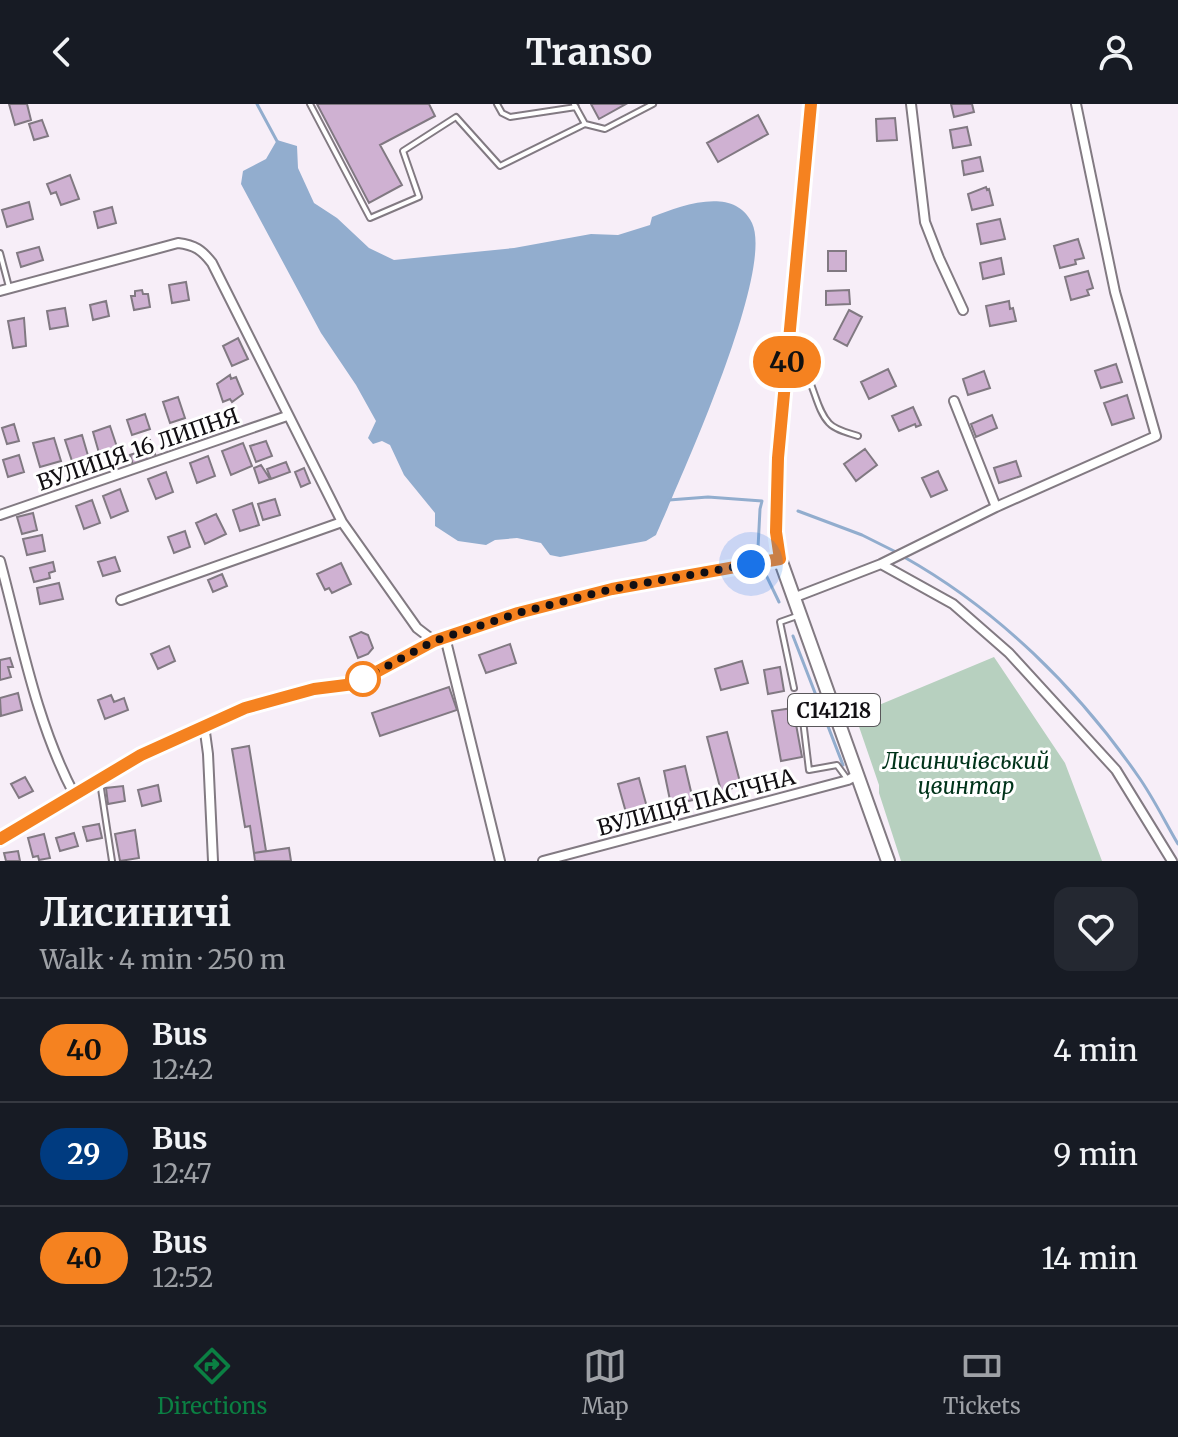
<!DOCTYPE html>
<meta charset="utf-8">
<style>
:root{--surface:#171b24;--page:#242831;--text:#f1f3f6;--muted:#9ea1a6;--line:#363941;--accent:#0b8043}
body{margin:0;font-family:Merriweather,serif;background:var(--page);color:var(--text);height:100vh;display:flex;flex-direction:column;font-size:30px;white-space:nowrap}
*{box-sizing:border-box;margin:0}
p{font-size:26px;color:var(--muted)}
.icon{flex:none;width:44px;height:44px;fill:none;stroke:currentColor;stroke-width:2;stroke-linecap:round;stroke-linejoin:round}
.map{position:relative;height:757px;overflow:hidden}
.drawer{display:flex;flex-direction:column;background:var(--surface);flex:1}
.drawer>*{flex:none}
.badge{padding:0 16px;border-radius:26px;font-size:28px;line-height:52px}
.you{position:absolute;width:40px;height:40px;margin:-20px;border:6px solid #fff;border-radius:50%;background:#1a73e8;box-shadow:0 0 0 12px #1a73e833}
.map>.badge{position:absolute;translate:-50% -50%;box-shadow:0 0 0 4px #fff}
.round{display:grid;place-items:center;flex:none;width:84px;height:84px;border-radius:16px;background:var(--page)}
.summary{display:flex;align-items:center;justify-content:space-between;height:136px;padding:0 40px}
h1{font-size:38px;font-weight:700;line-height:60px}
ul{padding:0;list-style:none}
li{display:flex;align-items:center;gap:24px;height:104px;padding:0 40px;border-top:2px solid var(--line)}
li div{flex:1}
li b{display:block;font-size:30px}
li em{font-style:normal}
li .badge{min-width:88px;font-weight:700;text-align:center}
header{display:flex;justify-content:space-between;align-items:center;height:104px;padding:0 40px;background:var(--surface);font-size:36px;font-weight:700}
.tab-bar{display:flex;justify-content:space-around;align-items:center;height:112px;border-top:2px solid var(--line);background:var(--surface);font-size:22px;color:var(--muted)}
.tab-bar a{display:grid;justify-items:center;gap:4px}
.tab-bar .active{color:var(--accent)}
.map>svg:first-child{display:block}
.green{fill:#b7d0bf}
.water{fill:#92adce}
.lines{fill:none;stroke-linecap:round;stroke-linejoin:round}
.stream{stroke:#92adce;stroke-width:3}
.building{fill:#cfb1d2;stroke:#817982;stroke-width:2}
.lane-casing{stroke:#827a82;stroke-width:8}
.street-casing{stroke:#827a82;stroke-width:12}
.secondary-casing{stroke:#827a82;stroke-width:16}
.primary-casing{stroke:#827a82;stroke-width:16}
.lane{stroke:#fff;stroke-width:4}
.street{stroke:#fff;stroke-width:8}
.secondary{stroke:#fff;stroke-width:12}
.primary{stroke:#fff;stroke-width:12}
.line-casing{stroke:#fff;stroke-width:18}
.line{stroke:#f58220;stroke-width:12}
.walk{stroke:#120f13;stroke-width:8;stroke-dasharray:0 14.4}
.stop-dot{fill:#fff;stroke:#f58220;stroke-width:4}
.labels{text-anchor:middle;dominant-baseline:central;stroke-width:6;stroke-linejoin:round;paint-order:stroke}
.shield{fill:#fff;stroke:#59575a;stroke-width:2}
.shield-label{font-size:20px;font-weight:bold;fill:#120f13}
.street-label{font-size:22px;fill:#120f13;stroke:#fff}
.park-label{font-size:22px;font-style:italic;fill:#00331a;stroke:#fff}
</style>
<header><svg class="icon" aria-label="back" viewBox="0 0 24 24"><path d="M15 5l-7 7 7 7"/></svg>Transo<svg class="icon" aria-label="person" viewBox="0 0 24 24"><circle cx="12" cy="8" r="4"/><path d="M4 21q1-7 8-7t8 7"/></svg></header>
<div class="map">
<svg width="1178" height="757" viewBox="0 0 1178 757">
<rect width="100%" height="100%" fill="#f7eef8"/>
<!-- green -->
<path class="green" d="M 994,553 L 1065,659 L 1102,757 L 901,757 L 879,689 L 879,681 L 855,611 Z"/>
<!-- water -->
<path class="water" d="M 277,36 L 297,42 L 298,64 L 314,99 L 337,114 L 369,144 L 394,156 L 514,144 L 591,130 L 618,131 L 650,121 L 652,113 C 680,102 734,81 752,119 C 775,168 679,377 656,431 L 646,437 L 560,453 L 550,451 L 541,439 L 517,434 L 495,436 L 486,441 L 458,437 L 435,422 L 435,409 L 404,371 L 390,341 L 382,337 L 373,340 L 368,334 L 376,317 L 356,281 L 321,229 L 241,80 L 243,67 L 266,55 Z"/>
<g class="lines">
<!-- stream -->
<path class="stream" d="M 257,0 L 278,39
M 669,396 L 708,393 L 762,397 L 760,405 L 758,444
M 798,407 L 862,431 L 898,449
M 904,453 C 998,506 1077,584 1138,672 C 1153,693 1165,718 1178,740
M 766,471 L 779,498
M 793,532 L 843,661"/>
</g>
<!-- building -->
<path class="building" d="M 9,0 L 27,0 L 31,16 L 15,21 Z
M 317,0 L 429,0 L 435,12 L 380,41 L 402,81 L 369,99 Z
M 591,0 L 626,0 L 599,15 Z
M 951,0 L 972,0 L 974,8 L 954,13 Z
M 758,11 L 768,30 L 718,58 L 707,39 Z
M 895,14 L 897,36 L 877,37 L 876,15 Z
M 42,16 L 48,32 L 34,36 L 29,20 Z
M 967,23 L 971,41 L 953,44 L 950,26 Z
M 980,53 L 983,67 L 964,71 L 962,57 Z
M 70,71 L 79,95 L 61,101 L 56,88 L 51,90 L 47,80 Z
M 986,83 L 987,86 L 989,85 L 993,101 L 972,106 L 968,90 Z
M 29,98 L 33,115 L 7,123 L 2,106 Z
M 112,103 L 116,119 L 98,124 L 94,108 Z
M 1000,115 L 1005,135 L 981,140 L 977,120 Z
M 1078,135 L 1084,154 L 1075,156 L 1076,160 L 1060,164 L 1054,142 Z
M 39,143 L 43,156 L 21,163 L 17,149 Z
M 828,147 L 846,147 L 846,167 L 828,167 Z
M 1001,154 L 1004,170 L 983,175 L 980,159 Z
M 1088,167 L 1093,184 L 1087,186 L 1089,191 L 1071,196 L 1065,173 Z
M 186,178 L 189,196 L 172,199 L 169,181 Z
M 142,186 L 143,190 L 148,190 L 150,203 L 134,206 L 131,192 L 135,192 L 135,187 Z
M 849,186 L 850,200 L 826,201 L 826,187 Z
M 106,197 L 109,212 L 93,216 L 90,201 Z
M 1009,197 L 1010,205 L 1013,204 L 1016,217 L 990,222 L 986,202 Z
M 65,204 L 68,222 L 50,225 L 47,207 Z
M 849,206 L 862,213 L 847,242 L 834,235 Z
M 24,214 L 26,242 L 13,244 L 8,217 Z
M 238,234 L 248,255 L 232,262 L 223,242 Z
M 1116,260 L 1122,278 L 1101,284 L 1095,267 Z
M 888,265 L 896,282 L 869,295 L 861,278 Z
M 984,267 L 990,284 L 968,291 L 963,275 Z
M 230,271 L 231,275 L 236,273 L 243,290 L 232,298 L 230,295 L 223,298 L 217,280 Z
M 1127,291 L 1134,314 L 1112,321 L 1104,299 Z
M 178,293 L 185,314 L 170,319 L 163,298 Z
M 913,303 L 921,321 L 916,323 L 915,320 L 899,327 L 892,312 Z
M 145,310 L 150,325 L 132,331 L 127,316 Z
M 992,311 L 997,324 L 976,333 L 971,320 Z
M 14,320 L 19,337 L 7,340 L 2,324 Z
M 110,322 L 117,343 L 99,349 L 93,328 Z
M 82,331 L 89,355 L 73,360 L 65,336 Z
M 54,334 L 61,357 L 40,363 L 33,339 Z
M 150,336 L 156,353 L 133,361 L 130,351 L 142,347 L 140,339 Z
M 266,337 L 272,352 L 256,358 L 250,342 Z
M 243,339 L 252,362 L 231,371 L 222,347 Z
M 865,345 L 877,361 L 856,377 L 844,360 Z
M 19,351 L 24,368 L 8,373 L 3,356 Z
M 208,352 L 215,372 L 197,379 L 190,359 Z
M 1016,357 L 1021,372 L 999,379 L 994,364 Z
M 286,358 L 290,368 L 271,375 L 267,365 Z
M 261,361 L 270,375 L 259,379 L 254,364 Z
M 304,364 L 310,379 L 301,383 L 295,368 Z
M 938,367 L 947,386 L 931,393 L 922,374 Z
M 166,368 L 173,388 L 156,395 L 148,375 Z
M 120,385 L 128,407 L 111,414 L 103,392 Z
M 275,395 L 280,411 L 263,416 L 258,400 Z
M 92,396 L 100,419 L 84,425 L 76,402 Z
M 252,399 L 259,421 L 240,427 L 233,406 Z
M 33,409 L 37,426 L 22,430 L 17,413 Z
M 216,410 L 226,430 L 205,440 L 196,419 Z
M 185,427 L 190,443 L 174,449 L 168,433 Z
M 42,431 L 45,447 L 27,451 L 23,435 Z
M 115,453 L 120,467 L 103,472 L 98,458 Z
M 53,458 L 55,467 L 49,469 L 50,474 L 34,478 L 30,464 Z
M 341,459 L 351,480 L 332,489 L 329,484 L 325,486 L 317,470 Z
M 222,470 L 227,482 L 213,488 L 208,476 Z
M 59,479 L 63,495 L 40,500 L 37,484 Z
M 361,528 L 368,531 L 373,544 L 368,550 L 358,554 L 350,533 Z
M 510,540 L 516,559 L 486,569 L 479,551 Z
M 169,542 L 175,557 L 158,565 L 151,550 Z
M 10,554 L 13,563 L 8,563 L 11,573 L 0,576 L 0,556 Z
M 742,557 L 748,579 L 721,586 L 715,565 Z
M 780,563 L 784,587 L 768,590 L 764,566 Z
M 449,583 L 457,606 L 380,632 L 372,609 Z
M 18,589 L 22,606 L 1,612 L 0,594 Z
M 111,591 L 114,598 L 124,594 L 128,606 L 105,615 L 98,596 Z
M 793,604 L 802,653 L 781,657 L 772,607 Z
M 727,628 L 741,682 L 721,687 L 707,633 Z
M 249,642 L 266,747 L 254,749 L 250,722 L 245,723 L 232,645 Z
M 685,662 L 693,696 L 671,701 L 664,667 Z
M 25,673 L 33,687 L 19,694 L 11,680 Z
M 639,674 L 648,707 L 627,712 L 618,680 Z
M 158,681 L 161,697 L 142,702 L 138,686 Z
M 123,682 L 125,697 L 108,700 L 106,684 Z
M 99,720 L 102,734 L 87,737 L 83,723 Z
M 135,726 L 139,754 L 120,757 L 115,730 Z
M 74,729 L 78,742 L 60,747 L 56,734 Z
M 44,730 L 50,754 L 39,756 L 38,752 L 33,753 L 28,734 Z
M 289,744 L 291,757 L 255,757 L 254,749 Z
M 18,747 L 20,757 L 6,757 L 4,749 Z"/>
<g class="lines">
<defs>
<path id="lane" d="M 310,0 L 370,114 L 419,93 L 403,47 L 456,13 L 500,62 L 585,20 L 605,25 L 653,0
M 497,0 L 502,9 L 510,13 L 576,3
M 574,0 L 585,20
M 0,149 L 9,183
M 789,254 C 815,265 812,301 829,319 C 835,326 849,329 858,332
M 794,584 L 780,518 L 797,512
M 802,608 L 809,666 L 837,661 L 848,676
M 100,678 L 112,757"/>
<path id="street" d="M 911,0 L 925,118 L 939,154 L 963,206
M 0,187 L 178,139 C 195,141 202,146 212,159 L 342,418 L 417,524 L 434,537
M 954,297 L 996,403
M 0,411 L 287,312
M 0,457 C 21,535 36,618 74,690
M 881,460 L 996,403 L 1156,332 L 1115,188 L 1076,0
M 793,494 L 881,460 L 953,500 L 1009,549 L 1116,666 L 1172,757
M 121,496 L 342,418
M 445,533 L 500,757
M 204,621 L 208,650 L 213,757
M 543,757 L 848,676 L 857,671"/>
<path id="secondary" d="M 0,735 L 141,651 L 245,604 L 314,585 L 354,580 L 434,537 L 518,509 L 612,485 L 780,455"/>
<path id="primary" d="M 811,0 L 778,354 L 776,428 L 780,455 L 888,757"/>
</defs>
<!-- lane casing -->
<use href="#lane" class="lane-casing"/>
<!-- street casing -->
<use href="#street" class="street-casing"/>
<!-- secondary casing -->
<use href="#secondary" class="secondary-casing"/>
<!-- primary casing -->
<use href="#primary" class="primary-casing"/>
<!-- lane -->
<use href="#lane" class="lane"/>
<!-- street -->
<use href="#street" class="street"/>
<!-- secondary -->
<use href="#secondary" class="secondary"/>
<!-- primary -->
<use href="#primary" class="primary"/>
</g>
<g class="lines">
<defs>
<path id="line" d="M 0,735 L 141,651 L 245,604 L 314,585 L 354,580 L 434,537 L 518,509 L 612,485 L 780,455 L 776,428 L 778,354 L 811,0"/>
</defs>
<!-- line casing -->
<use href="#line" class="line-casing"/>
<!-- line -->
<use href="#line" class="line"/>
<!-- walk -->
<path class="walk" d="M 363,575 L 434,537 L 518,509 L 612,485 L 751,460"/>
</g>
<!-- markers -->
<circle class="stop-dot" cx="363" cy="575" r="16"/>
<g class="labels">
<!-- shield labels -->
<rect class="shield" x="788" y="590" width="92" height="32" rx="6"/>
<g class="shield-label">
<text x="834" y="606">С141218</text>
</g>
<!-- street labels -->
<g class="street-label">
<text transform="translate(138 345) rotate(-19)">ВУЛИЦЯ 16 ЛИПНЯ</text>
<text transform="translate(696 698) rotate(-15)">ВУЛИЦЯ ПАСІЧНА</text>
</g>
<!-- park labels -->
<g class="park-label">
<text x="966" y="657">Лисиничівський<tspan x="966" dy="25">цвинтар</tspan></text>
</g>
</g>
</svg>
<div class="you" style="left:751px;top:460px"></div>
<b class="badge" style="left:787px;top:258px;background:#f58220;color:#111">40</b>
</div>
<section class="drawer">
<div class="summary"><div><h1>Лисиничі</h1><p>Walk · 4 min · 250 m</p></div><a class="round"><svg class="icon" aria-label="heart" viewBox="0 0 24 24"><path d="M12 20l-8-8c-3-5 5-10 8-4 3-6 11-1 8 4z"/></svg></a></div>
<ul>
<li><span class="badge" style="background:#f58220;color:#111">40</span><div><b>Bus</b><p>12:42</p></div><em>4 min</em></li>
<li><span class="badge" style="background:#003b80;color:#fff">29</span><div><b>Bus</b><p>12:47</p></div><em>9 min</em></li>
<li><span class="badge" style="background:#f58220;color:#111">40</span><div><b>Bus</b><p>12:52</p></div><em>14 min</em></li>
</ul>
</section>
<nav class="tab-bar">
<a class="active"><svg class="icon" aria-label="directions" viewBox="0 0 24 24"><path d="M12 3l9 9-9 9-9-9zM9 14v-3h6M13 9l2 2-2 2"/></svg>Directions</a>
<a><svg class="icon" aria-label="map" viewBox="0 0 24 24"><path d="M3 6l6-2 6 2 6-2v14l-6 2-6-2-6 2zM9 4v14M15 6v14"/></svg>Map</a>
<a><svg class="icon" aria-label="tickets" viewBox="0 0 24 24"><path d="M3 7h18v10H3zM15 7v10"/></svg>Tickets</a>
</nav>
